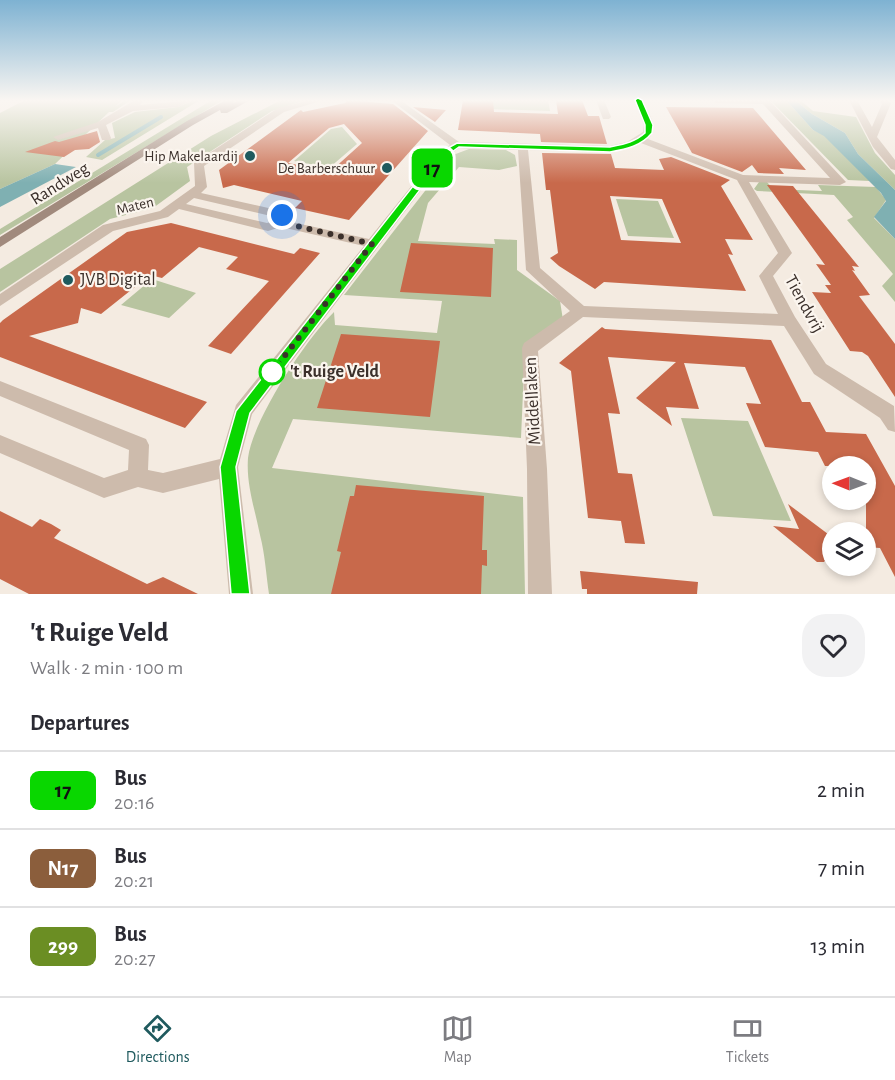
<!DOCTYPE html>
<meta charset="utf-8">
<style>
:root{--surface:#fff;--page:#f2f2f3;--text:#2b2b33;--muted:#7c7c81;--line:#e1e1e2;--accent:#1f5a5e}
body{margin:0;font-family:"Alegreya Sans",sans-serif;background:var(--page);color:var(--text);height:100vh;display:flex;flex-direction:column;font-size:22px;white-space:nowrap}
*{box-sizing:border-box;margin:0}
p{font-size:20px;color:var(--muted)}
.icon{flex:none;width:33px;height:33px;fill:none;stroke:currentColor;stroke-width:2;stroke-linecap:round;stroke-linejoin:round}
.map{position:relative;height:594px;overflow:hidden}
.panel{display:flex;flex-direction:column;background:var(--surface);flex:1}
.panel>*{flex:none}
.badge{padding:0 12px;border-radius:9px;font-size:21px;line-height:39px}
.needle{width:39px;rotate:271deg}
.buttons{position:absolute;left:822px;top:456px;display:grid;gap:12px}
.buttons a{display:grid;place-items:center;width:54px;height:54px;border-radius:50%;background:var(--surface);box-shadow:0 3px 9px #0003;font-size:30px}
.you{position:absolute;width:30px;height:30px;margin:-15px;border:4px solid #fff;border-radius:50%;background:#1a73e8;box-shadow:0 0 0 9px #1a73e833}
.map>.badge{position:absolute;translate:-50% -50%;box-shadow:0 0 0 3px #fff}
h2{padding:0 30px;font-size:22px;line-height:54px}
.round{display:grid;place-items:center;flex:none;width:63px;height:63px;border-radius:24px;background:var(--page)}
.overview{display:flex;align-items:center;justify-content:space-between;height:102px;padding:0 30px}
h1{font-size:28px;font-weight:700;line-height:45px}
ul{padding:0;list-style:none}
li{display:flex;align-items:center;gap:18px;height:78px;padding:0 30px;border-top:2px solid var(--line)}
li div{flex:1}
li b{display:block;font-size:22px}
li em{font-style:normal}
li .badge{min-width:66px;font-weight:700;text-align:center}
.tabs{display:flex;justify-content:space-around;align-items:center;height:84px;border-top:2px solid var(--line);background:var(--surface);font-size:16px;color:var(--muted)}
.tabs a{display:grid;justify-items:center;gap:3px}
.tabs .active{color:var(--accent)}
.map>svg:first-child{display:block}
.green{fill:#b8c4a0}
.water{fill:#7fb0b2}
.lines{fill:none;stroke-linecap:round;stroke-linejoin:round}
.stream{stroke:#7fb0b2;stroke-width:4}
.building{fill:#c8694b;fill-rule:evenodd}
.minor{fill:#cdbbac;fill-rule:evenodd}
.secondary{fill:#a18a7d;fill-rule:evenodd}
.line{fill:#09d700;stroke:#fff;stroke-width:1.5}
.walk{stroke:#3b302b;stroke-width:6;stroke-dasharray:0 10.8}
.poi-dot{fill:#1f5a5e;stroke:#fbf5ee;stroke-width:2}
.stop-dot{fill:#fff;stroke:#09d700;stroke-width:3}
.labels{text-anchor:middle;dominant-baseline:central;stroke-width:4.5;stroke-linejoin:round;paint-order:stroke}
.far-poi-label{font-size:15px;fill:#3b302b;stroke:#fbf5ee;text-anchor:end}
.far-street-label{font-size:15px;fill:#3b302b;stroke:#fbf5ee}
.street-label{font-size:18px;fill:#3b302b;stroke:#fbf5ee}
.poi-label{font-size:18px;fill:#3b302b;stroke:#fbf5ee;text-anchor:start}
.stop-label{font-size:18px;font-weight:bold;fill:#3b302b;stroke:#fbf5ee;text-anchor:start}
</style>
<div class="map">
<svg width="895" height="594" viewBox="0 0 895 594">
<rect width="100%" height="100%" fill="#f4ebe1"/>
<!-- green -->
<path class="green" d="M 25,100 L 122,100 L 115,107 L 125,100 L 131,100 L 113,112 L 109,112 L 55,164 L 0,189 L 0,113 Z
M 194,100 L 200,100 L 102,160 L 86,157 L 105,140 L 115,138 L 112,123 L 135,112 L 178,107 Z
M 212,100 L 223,100 L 0,235 L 0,229 Z
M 281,100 L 306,100 L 272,111 L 187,167 L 190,181 L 153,208 L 110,219 L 0,292 L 0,269 L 211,136 Z
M 476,100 L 548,100 L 550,111 L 490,109 Z
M 750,100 L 786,100 L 813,130 L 824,135 L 870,181 L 848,180 L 771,101 Z
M 795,100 L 800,100 L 813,111 L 856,117 L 875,153 L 895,175 L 895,190 L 858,154 L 845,133 L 812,114 Z
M 342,127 L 357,144 L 329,168 L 294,161 L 331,129 Z
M 469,149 L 506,150 L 515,155 L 517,166 L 499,170 L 459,167 L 428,203 L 418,241 L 495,244 L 494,239 L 517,240 L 517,270 L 560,301 L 563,320 L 525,346 L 521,438 L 293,419 L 272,468 L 523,497 L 525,594 L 269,594 C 266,574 265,554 260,535 C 255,509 246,485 248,458 C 253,419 306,339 334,312 L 335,325 L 437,333 L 442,301 L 344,295 L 453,155 Z
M 759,182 L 767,182 L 773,189 L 822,191 L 818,185 L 876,187 L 886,200 L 874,218 L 895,239 L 895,302 L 882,286 L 893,274 L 847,220 L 853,217 L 834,195 L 757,191 L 754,189 Z
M 616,199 L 658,201 L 674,238 L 628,236 Z
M 152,279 L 196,293 L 169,318 L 121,305 Z
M 681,418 L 748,421 L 791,521 L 713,516 Z"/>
<!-- water -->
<path class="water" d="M 786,100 L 795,100 L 812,114 L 845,133 L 858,154 L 895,190 L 895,239 L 874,217 L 886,201 L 881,193 L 824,136 L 813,130 Z
M 55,164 L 76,167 L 0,207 L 0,189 Z"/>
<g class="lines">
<!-- stream -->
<path class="stream" d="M 98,155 L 161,117"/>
</g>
<!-- building -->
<path class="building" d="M 348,100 L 393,104 L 428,131 L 349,220 L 295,208 L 302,201 L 234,185 L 223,188 L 219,170 L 301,110 L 303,112 L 345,103 ZM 344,124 L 362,143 L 331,171 L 288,163 L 329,128 Z
M 463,100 L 493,100 L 494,112 L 558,114 L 556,100 L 582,100 L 588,116 L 599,116 L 607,144 L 541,142 L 540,134 L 458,130 Z
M 413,107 L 446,110 L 435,122 Z
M 666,107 L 753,108 L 806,170 L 779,168 L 784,174 L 758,173 L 752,165 L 742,172 L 692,153 Z
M 97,131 L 100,142 L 89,149 L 75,150 L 64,157 L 25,152 L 55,141 L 59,142 Z
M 542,153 L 611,154 L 615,168 L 664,170 L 659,159 L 671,157 L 730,180 L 721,186 L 753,240 L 725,239 L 733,255 L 728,254 L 746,291 L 604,282 L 595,289 L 559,266 L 550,258 L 558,253 L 550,190 L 546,190 ZM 610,196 L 662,199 L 681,243 L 621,240 Z
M 767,185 L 793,186 L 859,267 L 852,266 L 855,271 L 852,270 L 870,295 L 859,296 L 895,344 L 895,397 L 868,356 L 862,352 L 850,351 L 812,292 L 831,293 L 825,285 L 831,285 L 816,264 L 825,265 Z
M 171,223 L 294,254 L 300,248 L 320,253 L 231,354 L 208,346 L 269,281 L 226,269 L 238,257 L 199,247 L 162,278 L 150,275 L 101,314 L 81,308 L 78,323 L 29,336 L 207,402 L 185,428 L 0,357 L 0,323 L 3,320 L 127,232 Z
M 411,243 L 493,248 L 491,297 L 400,292 Z
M 602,327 L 605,329 L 771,340 L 802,402 L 810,402 L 826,432 L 866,434 L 895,486 L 895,577 L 880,548 L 866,547 L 866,466 L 825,466 L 818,452 L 765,447 L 746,403 L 761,404 L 745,367 L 684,363 L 699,409 L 666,407 L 672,426 L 636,398 L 676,362 L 608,357 L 620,414 L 608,413 L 618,473 L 632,474 L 645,544 L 625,543 L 621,521 L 588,518 L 571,371 L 559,363 Z
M 341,334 L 440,341 L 430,417 L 317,408 Z
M 356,485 L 484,496 L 482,550 L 487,550 L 487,566 L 482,565 L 481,594 L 331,594 L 341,552 L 337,551 L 350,496 L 354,496 Z
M 788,504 L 832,537 L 832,550 L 824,562 L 817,562 L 773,526 L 799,529 Z
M 0,511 L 32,527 L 40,519 L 51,524 L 61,530 L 54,538 L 147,584 L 163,577 L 198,594 L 29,594 L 0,579 Z
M 580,571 L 698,582 L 697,594 L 587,594 L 587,589 L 582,589 Z"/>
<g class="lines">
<!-- minor -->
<path class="minor" d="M 135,100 L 144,100 L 140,105 L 193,100 L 178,107 L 133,111 L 106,125 L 111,138 L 110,140 L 102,140 L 98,128 L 58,140 L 53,137 L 98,122 Z
M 310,100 L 324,100 L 284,112 L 204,166 L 207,187 L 201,193 L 286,212 L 287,221 L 369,239 L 438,153 L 450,145 L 391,100 L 400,100 L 459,142 L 610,146 L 627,142 L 643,132 L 644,125 L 634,100 L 642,100 C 648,112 660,127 648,139 L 743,175 L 830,178 L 763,104 L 716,103 L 712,100 L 769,100 L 846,182 L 840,185 L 749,182 L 792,253 L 773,276 L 795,317 L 826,364 L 894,406 L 895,432 L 888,430 L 880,418 L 814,374 L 784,326 L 583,317 L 538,351 L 547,469 L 552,594 L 528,594 L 527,469 L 522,348 L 524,343 L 570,311 L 526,270 L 518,150 L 459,148 L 446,157 L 252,414 L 238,467 L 253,594 L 229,594 L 219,479 L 163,493 L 138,487 L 104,498 L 0,453 L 0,435 L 104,478 L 128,470 L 129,450 L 0,396 L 0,381 L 146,439 L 149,445 L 148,470 L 163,473 L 220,459 L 236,405 L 364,246 L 281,227 L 268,231 L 179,209 L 168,217 L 113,231 L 0,306 L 0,294 L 103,225 L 160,211 L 195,186 L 194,163 L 278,108 ZM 641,143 L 737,180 L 778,253 L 759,276 L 778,314 L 584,306 L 540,268 L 528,150 L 610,152 ZM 194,198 L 275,217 L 274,221 L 267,223 L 186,204 Z
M 596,100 L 604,100 L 611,117 L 609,119 L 603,119 Z
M 849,100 L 857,100 L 872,127 L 882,104 L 879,100 L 888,100 L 891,103 L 877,137 L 895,160 L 895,170 L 891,169 L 873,147 Z"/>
<!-- secondary -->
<path class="secondary" d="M 226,100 L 236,100 L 233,103 L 240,100 L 250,100 L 227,113 L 221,113 L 220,110 L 193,125 L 0,247 L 0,237 L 187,121 Z"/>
</g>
<!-- sky -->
<linearGradient id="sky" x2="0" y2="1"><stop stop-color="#7eb2d2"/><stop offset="0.55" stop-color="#faf6f2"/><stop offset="1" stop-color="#faf6f2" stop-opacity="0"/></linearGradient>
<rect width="895" height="183" fill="url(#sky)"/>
<!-- line -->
<path class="line" d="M 638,98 L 642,100 L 653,125 L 652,133 C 641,146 627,149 610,152 L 459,147 L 445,157 L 250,413 L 236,467 L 250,594 L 231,594 L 220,467 L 236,411 L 439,153 L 457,143 L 610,147 C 624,144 635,142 645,133 L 645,125 L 635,100 Z"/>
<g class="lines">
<!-- walk -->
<path class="walk" d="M 272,372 L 372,244 L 280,222 L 282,215"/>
</g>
<!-- markers -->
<g class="poi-dot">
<circle cx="250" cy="156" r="6"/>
<circle cx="387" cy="168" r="6"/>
<circle cx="68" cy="280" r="6"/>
</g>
<circle class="stop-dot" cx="272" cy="372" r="12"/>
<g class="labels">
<!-- far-poi labels -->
<g class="far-poi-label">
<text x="238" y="156">Hip Makelaardij</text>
<text x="375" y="168">De Barberschuur</text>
</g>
<!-- far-street labels -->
<g class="far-street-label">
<text transform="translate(135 206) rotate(-14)">Maten</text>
</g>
<!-- street labels -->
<g class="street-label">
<text transform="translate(60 184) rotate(-32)">Randweg</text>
<text transform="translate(804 304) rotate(61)">Tiendvrij</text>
<text transform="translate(533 401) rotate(-93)">Middellaken</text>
</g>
<!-- poi labels -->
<g class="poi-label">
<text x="80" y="280">JVB Digital</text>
</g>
<!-- stop labels -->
<g class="stop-label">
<text x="290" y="372">'t Ruige Veld</text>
</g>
</g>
</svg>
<div class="buttons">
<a><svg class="needle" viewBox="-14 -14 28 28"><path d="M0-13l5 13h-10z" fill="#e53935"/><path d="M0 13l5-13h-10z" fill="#7c7c81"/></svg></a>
<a><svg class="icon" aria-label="layers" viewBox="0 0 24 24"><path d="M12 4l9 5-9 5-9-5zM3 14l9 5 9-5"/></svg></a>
</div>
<div class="you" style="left:282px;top:215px"></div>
<b class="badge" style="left:432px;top:168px;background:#09d700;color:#111">17</b>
</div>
<section class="panel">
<div class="overview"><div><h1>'t Ruige Veld</h1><p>Walk · 2 min · 100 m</p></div><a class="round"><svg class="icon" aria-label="heart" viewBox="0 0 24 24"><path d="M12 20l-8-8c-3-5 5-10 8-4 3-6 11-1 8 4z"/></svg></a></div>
<h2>Departures</h2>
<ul>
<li><span class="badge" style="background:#09d700;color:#111">17</span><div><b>Bus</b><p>20:16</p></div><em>2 min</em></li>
<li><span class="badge" style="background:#8b5e3c;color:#fff">N17</span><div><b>Bus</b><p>20:21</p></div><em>7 min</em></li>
<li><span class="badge" style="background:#6b8e23;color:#fff">299</span><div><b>Bus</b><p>20:27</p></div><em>13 min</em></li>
</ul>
</section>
<nav class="tabs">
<a class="active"><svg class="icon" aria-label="directions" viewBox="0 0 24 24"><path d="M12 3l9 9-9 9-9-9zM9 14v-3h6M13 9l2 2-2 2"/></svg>Directions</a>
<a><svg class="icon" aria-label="map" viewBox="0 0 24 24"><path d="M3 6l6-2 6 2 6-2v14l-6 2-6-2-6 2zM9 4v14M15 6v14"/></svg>Map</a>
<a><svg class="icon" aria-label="tickets" viewBox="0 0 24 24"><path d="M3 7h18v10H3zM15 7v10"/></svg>Tickets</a>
</nav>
